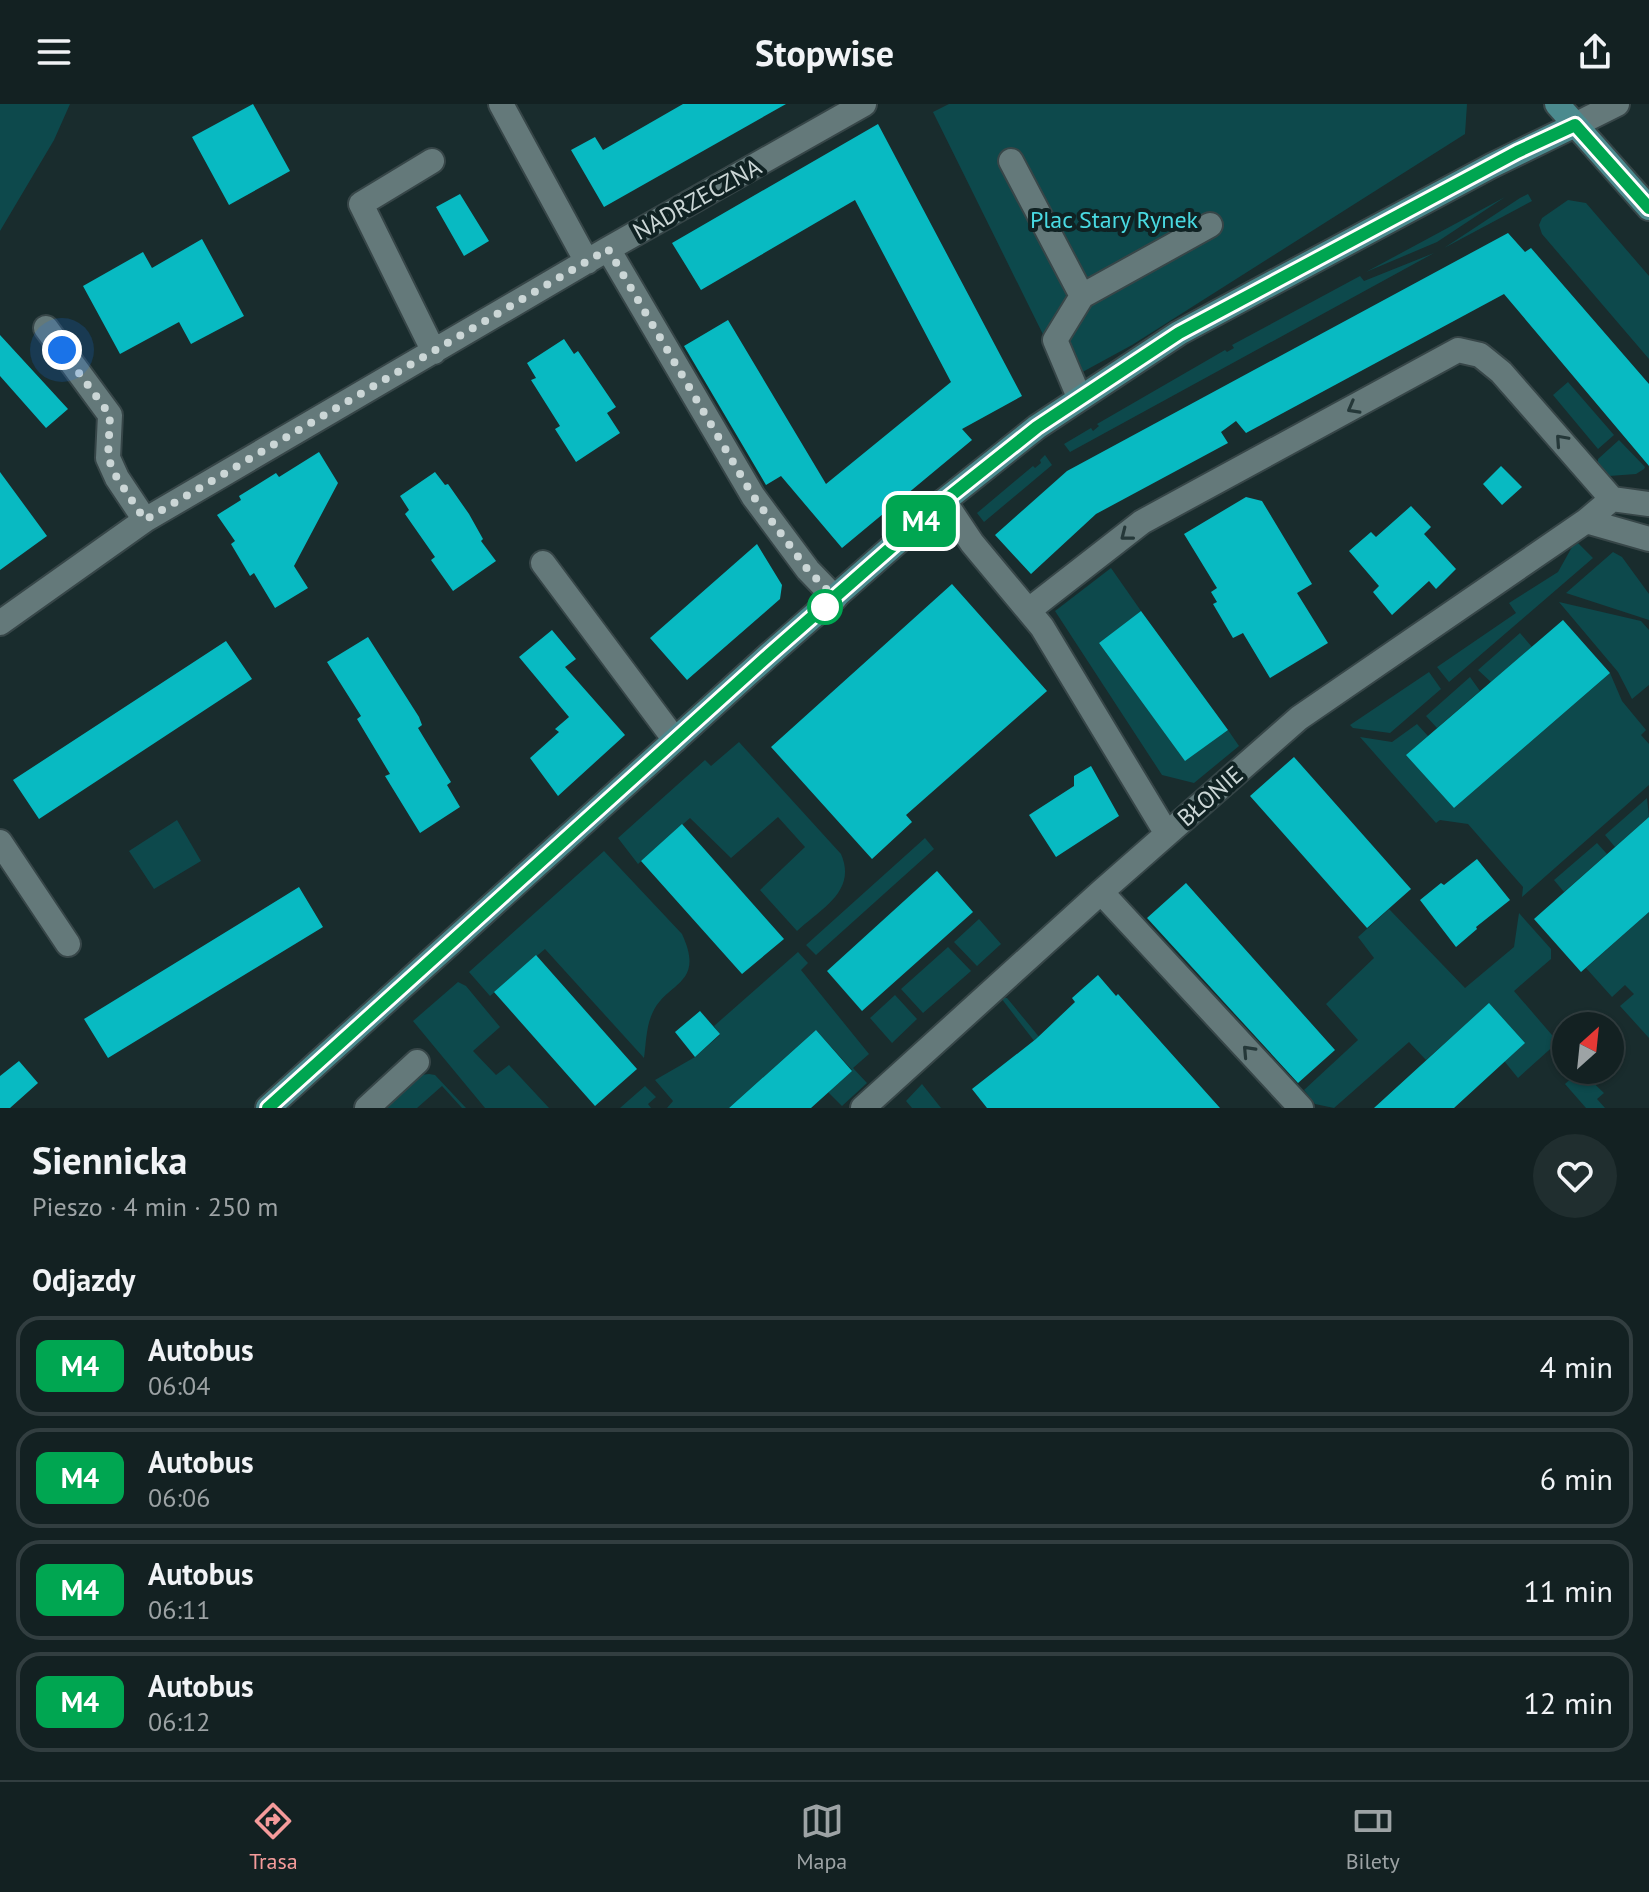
<!DOCTYPE html>
<html lang="pl">
<meta charset="utf-8">
<style>
:root{--surface:#132122;--page:#202e2f;--text:#f1f3f6;--muted:#9da3a5;--line:#323e40;--accent:#f59b9b}
body{margin:0;font-family:"PT Sans",sans-serif;background:var(--page);color:var(--text);height:100vh;display:flex;flex-direction:column;font-size:30px;white-space:nowrap}
*{box-sizing:border-box;margin:0}
p{font-size:26px;color:var(--muted)}
.icon{flex:none;width:44px;height:44px;fill:none;stroke:currentColor;stroke-width:2;stroke-linecap:round;stroke-linejoin:round}
.map{position:relative;height:1004px;overflow:hidden}
.drawer{display:flex;flex-direction:column;background:var(--surface);flex:1}
.drawer>*{flex:none}
.badge{padding:0 16px;border-radius:12px;font-size:28px;line-height:52px}
.needle{width:52px;rotate:27deg}
.tools{position:absolute;left:1552px;top:908px;display:grid;gap:16px}
.tools a{display:grid;place-items:center;width:72px;height:72px;border-radius:50%;background:var(--surface);box-shadow:0 2px 6px #0004,0 0 0 2px var(--line);font-size:40px}
.you{position:absolute;width:40px;height:40px;margin:-20px;border:6px solid #fff;border-radius:50%;background:#1a73e8;box-shadow:0 0 0 12px #1a73e833}
.map>.badge{position:absolute;translate:-50% -50%;box-shadow:0 0 0 4px #fff}
h2{padding:0 32px;font-size:30px;line-height:72px}
.round{display:grid;place-items:center;flex:none;width:84px;height:84px;border-radius:42px;background:var(--page)}
.head{display:flex;align-items:center;justify-content:space-between;height:136px;padding:0 32px}
h1{font-size:38px;font-weight:600;line-height:60px}
ul{padding:0;list-style:none}
li{display:flex;align-items:center;gap:24px;height:100px;margin:0 16px 12px;padding:0 16px;border:4px solid var(--line);border-radius:24px}
li div{flex:1}
li b{display:block;font-size:30px}
li em{font-style:normal}
li .badge{min-width:88px;font-weight:700;text-align:center}
header{display:flex;justify-content:space-between;align-items:center;height:104px;padding:0 32px;background:var(--surface);font-size:36px;font-weight:600}
.menu{display:flex;justify-content:space-around;align-items:center;height:112px;border-top:2px solid var(--line);background:var(--surface);font-size:22px;color:var(--muted)}
.menu a{display:grid;justify-items:center;gap:4px}
.menu .current{color:var(--accent)}
.map>svg:first-child{display:block}
.green{fill:#0d494c}
.building{fill:#08bac2}
.lines{fill:none;stroke-linecap:round;stroke-linejoin:round}
.minor-casing{stroke:#374648;stroke-width:28}
.major-casing{stroke:#374648;stroke-width:28}
.minor{stroke:#64797a;stroke-width:24}
.major{stroke:#4b8a8e;stroke-width:24}
.oneway{stroke:#253839}
.line-casing{stroke:#fff;stroke-width:18}
.line{stroke:#00a651;stroke-width:12}
.walk{stroke:#cbd6d6;stroke-width:8;stroke-dasharray:0 14.4}
.stop-dot{fill:#fff;stroke:#00a651;stroke-width:4}
.labels{text-anchor:middle;dominant-baseline:central;stroke-width:8;stroke-linejoin:round;paint-order:stroke}
.street-label{font-size:24px;fill:#cbd6d6;stroke:#102223}
.park-label{font-size:24px;fill:#49dae2;stroke:#102223}
</style>
<header><svg class="icon" aria-label="menu" viewBox="0 0 24 24"><path d="M4 6h16M4 12h16M4 18h16"/></svg>Stopwise<svg class="icon" aria-label="share" viewBox="0 0 24 24"><path d="M12 15V3M7 8l5-5 5 5M5 13v7h14v-7"/></svg></header>
<div class="map">
<svg width="1649" height="1004" viewBox="0 0 1649 1004">
<rect width="100%" height="100%" fill="#192c2d"/>
<!-- green -->
<path class="green" d="M 0,0 L 70,0 L 54,36 L 0,127 Z
M 949,0 L 1467,0 L 1465,30 L 1132,241 L 1066,277 L 933,8 Z
M 1528,90 L 1532,97 L 1444,144 L 1520,94 Z
M 1505,93 L 1437,138 L 1366,168 Z
M 1568,96 L 1586,99 L 1649,172 L 1649,255 L 1542,130 L 1539,121 L 1542,114 Z
M 1434,149 L 1070,348 L 1064,340 L 1091,324 L 1093,327 L 1099,322 L 1097,320 L 1225,246 L 1227,248 L 1234,244 L 1232,241 L 1360,172 L 1364,177 Z
M 1568,278 L 1614,331 L 1598,345 L 1553,291 Z
M 1619,336 L 1645,363 L 1644,365 L 1636,370 L 1609,372 L 1598,361 L 1598,355 Z
M 1045,351 L 1052,361 L 984,418 L 977,409 L 1033,362 L 1035,364 L 1041,359 L 1040,356 Z
M 1578,439 L 1593,454 L 1449,578 L 1437,563 L 1516,509 L 1509,499 L 1558,468 L 1572,443 Z
M 1613,448 L 1622,453 L 1649,490 L 1649,516 L 1566,489 Z
M 1111,464 L 1141,507 L 1099,539 L 1185,656 L 1228,626 L 1239,642 L 1194,679 L 1162,671 L 1055,507 Z
M 1559,498 L 1641,517 L 1649,526 L 1649,581 L 1632,595 L 1618,568 Z
M 1520,529 L 1532,543 L 1491,578 L 1478,566 Z
M 1429,568 L 1441,585 L 1390,629 L 1353,624 L 1350,621 Z
M 1610,569 L 1622,597 L 1646,626 L 1641,631 L 1649,640 L 1649,681 L 1522,793 L 1523,783 L 1468,720 L 1440,716 L 1436,719 L 1360,633 L 1392,638 L 1417,620 L 1428,632 L 1407,651 L 1454,704 Z
M 1470,573 L 1480,587 L 1437,624 L 1426,612 Z
M 739,638 L 841,750 C 857,787 822,804 797,827 L 760,786 L 805,743 L 778,713 L 731,754 L 690,714 L 638,760 L 618,734 L 705,656 L 711,662 Z
M 1647,694 L 1649,713 L 1615,743 L 1605,731 Z
M 177,716 L 201,757 L 154,785 L 129,747 Z
M 925,734 L 934,745 L 816,851 L 806,841 Z
M 1597,739 L 1607,750 L 1564,788 L 1554,776 Z
M 604,747 L 682,830 C 706,882 666,877 652,910 C 646,923 646,941 644,954 L 545,845 L 490,892 L 469,868 Z
M 1389,805 L 1465,884 L 1514,843 L 1519,809 L 1551,845 L 1551,855 L 1514,887 L 1558,938 L 1518,974 L 1505,958 L 1489,900 L 1426,956 L 1409,938 L 1334,1004 L 1315,1000 L 1304,986 L 1358,936 L 1326,900 L 1374,854 L 1358,833 Z
M 1649,808 L 1649,934 L 1620,902 L 1634,890 L 1625,881 L 1612,893 L 1586,864 Z
M 979,815 L 1001,840 L 977,862 L 954,838 Z
M 948,843 L 971,867 L 923,909 L 901,885 Z
M 798,848 L 808,859 L 801,866 L 869,950 L 853,964 L 867,979 L 842,1002 L 828,988 L 852,966 L 816,926 L 729,1004 L 667,1004 L 673,997 L 655,976 L 695,953 L 720,931 L 714,922 Z
M 458,878 L 466,882 L 500,923 L 473,947 L 496,971 L 509,961 L 549,1004 L 485,1004 L 413,917 Z
M 895,891 L 917,915 L 892,939 L 870,914 Z
M 1001,894 L 1007,894 L 1059,957 L 1052,960 Z
M 1580,966 L 1604,989 L 1597,995 L 1605,1004 L 1586,1004 L 1565,980 Z
M 429,970 L 435,971 L 466,1004 L 462,1004 L 442,982 L 417,1004 L 383,1004 L 420,971 Z
M 922,980 L 941,1004 L 912,1004 L 906,997 Z
M 645,982 L 656,993 L 648,1000 L 651,1004 L 620,1004 Z"/>
<!-- building -->
<path class="building" d="M 253,0 L 290,67 L 229,101 L 192,33 Z
M 683,0 L 786,0 L 604,103 L 571,46 L 595,33 L 603,46 Z
M 878,20 L 1022,292 L 962,325 L 972,336 L 842,444 L 781,372 L 766,381 L 684,242 L 728,216 L 826,380 L 951,278 L 855,96 L 701,186 L 672,139 Z
M 460,90 L 489,137 L 464,152 L 436,103 Z
M 1508,129 L 1525,148 L 1531,144 L 1649,280 L 1649,362 L 1504,190 L 1246,329 L 1236,317 L 1221,328 L 1228,339 L 1096,410 L 1031,470 L 995,431 L 1067,367 Z
M 202,135 L 244,212 L 191,240 L 179,218 L 120,250 L 83,182 L 143,148 L 152,164 Z
M 0,231 L 68,305 L 46,324 L 0,272 Z
M 564,235 L 574,250 L 578,247 L 616,303 L 607,309 L 620,329 L 576,358 L 555,325 L 560,322 L 531,276 L 536,274 L 527,259 Z
M 319,348 L 338,379 L 294,462 L 308,484 L 275,504 L 254,469 L 250,472 L 231,440 L 235,437 L 217,411 L 241,396 L 239,392 L 276,369 L 279,373 Z
M 1501,362 L 1522,383 L 1502,401 L 1483,380 Z
M 0,368 L 47,432 L 0,466 Z
M 435,368 L 445,381 L 448,380 L 469,410 L 483,435 L 481,437 L 496,457 L 453,487 L 431,456 L 435,453 L 405,410 L 409,406 L 400,392 Z
M 1246,393 L 1262,397 L 1312,480 L 1297,489 L 1328,539 L 1270,574 L 1243,529 L 1233,534 L 1213,500 L 1217,498 L 1211,488 L 1217,484 L 1184,430 Z
M 1411,402 L 1431,423 L 1424,430 L 1456,465 L 1436,485 L 1429,477 L 1392,511 L 1373,488 L 1379,482 L 1349,447 L 1371,428 L 1376,433 Z
M 757,440 L 782,481 L 780,495 L 687,576 L 650,534 Z
M 952,480 L 1047,587 L 906,711 L 912,718 L 872,755 L 771,643 Z
M 1141,507 L 1228,626 L 1185,657 L 1099,539 Z
M 1563,516 L 1610,569 L 1454,704 L 1406,651 Z
M 552,526 L 576,555 L 565,563 L 625,631 L 558,692 L 530,654 L 559,628 L 555,625 L 569,613 L 519,553 Z
M 368,533 L 419,613 L 422,621 L 418,624 L 451,678 L 447,681 L 460,703 L 420,729 L 385,672 L 390,670 L 357,615 L 361,612 L 327,558 Z
M 226,537 L 252,575 L 39,715 L 13,676 Z
M 1294,653 L 1411,785 L 1367,824 L 1250,692 Z
M 1091,662 L 1119,712 L 1056,753 L 1029,711 L 1074,682 L 1074,672 Z
M 1649,713 L 1649,808 L 1581,868 L 1534,815 Z
M 682,720 L 784,835 L 742,870 L 641,757 Z
M 1477,755 L 1510,796 L 1476,823 L 1477,825 L 1456,843 L 1420,796 L 1441,779 L 1444,781 Z
M 937,767 L 973,808 L 862,907 L 827,867 Z
M 1186,779 L 1335,946 L 1298,979 L 1147,814 Z
M 299,783 L 323,823 L 108,954 L 84,915 Z
M 536,851 L 637,965 L 595,1002 L 494,888 Z
M 1098,871 L 1116,892 L 1118,890 L 1220,1004 L 987,1004 L 972,985 L 1036,935 L 1075,898 L 1072,894 Z
M 1489,899 L 1525,939 L 1454,1004 L 1374,1004 Z
M 700,907 L 720,930 L 695,953 L 675,928 Z
M 816,926 L 852,967 L 811,1004 L 729,1004 Z
M 19,957 L 38,979 L 10,1004 L 0,1004 L 0,972 Z"/>
<g class="lines">
<defs>
<path id="minor" d="M 501,0 L 587,158
M 1575,21 L 1617,0
M 432,57 L 361,100 L 434,248
M 1011,57 L 1082,192
M 608,145 L 753,392 L 808,466 L 835,494
M 46,224 L 110,311 L 108,354 L 117,374 L 145,416
M 1079,293 L 1055,236 L 1082,192 L 1210,121
M 944,397 L 972,439 L 1042,523 L 1167,730
M 1586,417 L 1649,435
M 543,459 L 675,636
M 1029,506 L 1142,418 L 1458,246 L 1480,251 L 1501,268 L 1612,395
M 0,519 L 145,416 L 608,145 L 864,0
M 0,738 L 68,840
M 1101,788 L 1301,1004
M 367,1004 L 417,958
M 863,1004 L 1101,788 L 1299,614 L 1586,417 L 1612,395 L 1649,400"/>
<path id="major" d="M 1557,0 L 1649,104
M 268,1004 L 770,550 L 944,397 L 1037,323 L 1179,229 L 1491,62 L 1575,21"/>
</defs>
<!-- minor casing -->
<use href="#minor" class="minor-casing"/>
<!-- major casing -->
<use href="#major" class="major-casing"/>
<!-- minor -->
<use href="#minor" class="minor"/>
<!-- major -->
<use href="#major" class="major"/>
</g>
<!-- one-way arrows -->
<defs><path id="oneway-chevron" d="M-2-3.5L2.5 0L-2 3.5" fill="none" stroke-width="1.6" stroke-linecap="round" stroke-linejoin="round" transform="scale(2)"/></defs>
<g class="oneway">
<use href="#oneway-chevron" transform="translate(1353 304) rotate(151)"/>
<use href="#oneway-chevron" transform="translate(1561 336) rotate(-132)"/>
<use href="#oneway-chevron" transform="translate(1126 431) rotate(142)"/>
<use href="#oneway-chevron" transform="translate(1248 947) rotate(-133)"/>
</g>
<g class="lines">
<defs>
<path id="line" d="M 268,1004 L 770,550 L 944,397 L 1037,323 L 1179,229 L 1517,48 L 1575,21 L 1649,104"/>
</defs>
<!-- line casing -->
<use href="#line" class="line-casing"/>
<!-- line -->
<use href="#line" class="line"/>
<!-- walk -->
<path class="walk" d="M 62,246 L 110,311 L 108,354 L 117,374 L 145,416 L 608,145 L 753,392 L 808,466 L 835,494 L 825,503"/>
</g>
<!-- markers -->
<circle class="stop-dot" cx="825" cy="503" r="16"/>
<g class="labels">
<!-- street labels -->
<g class="street-label">
<text transform="translate(697 95) rotate(-29)">NADRZECZNA</text>
<text transform="translate(1210 692) rotate(-41)">BŁONIE</text>
</g>
<!-- park labels -->
<g class="park-label">
<text x="1114" y="115">Plac Stary Rynek</text>
</g>
</g>
</svg>
<div class="tools">
<a><svg class="needle" viewBox="-14 -14 28 28"><path d="M0-13l5 13h-10z" fill="#e53935"/><path d="M0 13l5-13h-10z" fill="#9da3a5"/></svg></a>
</div>
<div class="you" style="left:62px;top:246px"></div>
<b class="badge" style="left:921px;top:417px;background:#00a651;color:#fff">M4</b>
</div>
<section class="drawer">
<div class="head"><div><h1>Siennicka</h1><p>Pieszo · 4 min · 250 m</p></div><a class="round"><svg class="icon" aria-label="heart" viewBox="0 0 24 24"><path d="M12 20l-8-8c-3-5 5-10 8-4 3-6 11-1 8 4z"/></svg></a></div>
<h2>Odjazdy</h2>
<ul>
<li><span class="badge" style="background:#00a651;color:#fff">M4</span><div><b>Autobus</b><p>06:04</p></div><em>4 min</em></li>
<li><span class="badge" style="background:#00a651;color:#fff">M4</span><div><b>Autobus</b><p>06:06</p></div><em>6 min</em></li>
<li><span class="badge" style="background:#00a651;color:#fff">M4</span><div><b>Autobus</b><p>06:11</p></div><em>11 min</em></li>
<li><span class="badge" style="background:#00a651;color:#fff">M4</span><div><b>Autobus</b><p>06:12</p></div><em>12 min</em></li>
</ul>
</section>
<nav class="menu">
<a class="current"><svg class="icon" aria-label="directions" viewBox="0 0 24 24"><path d="M12 3l9 9-9 9-9-9zM9 14v-3h6M13 9l2 2-2 2"/></svg>Trasa</a>
<a><svg class="icon" aria-label="map" viewBox="0 0 24 24"><path d="M3 6l6-2 6 2 6-2v14l-6 2-6-2-6 2zM9 4v14M15 6v14"/></svg>Mapa</a>
<a><svg class="icon" aria-label="tickets" viewBox="0 0 24 24"><path d="M3 7h18v10H3zM15 7v10"/></svg>Bilety</a>
</nav>
